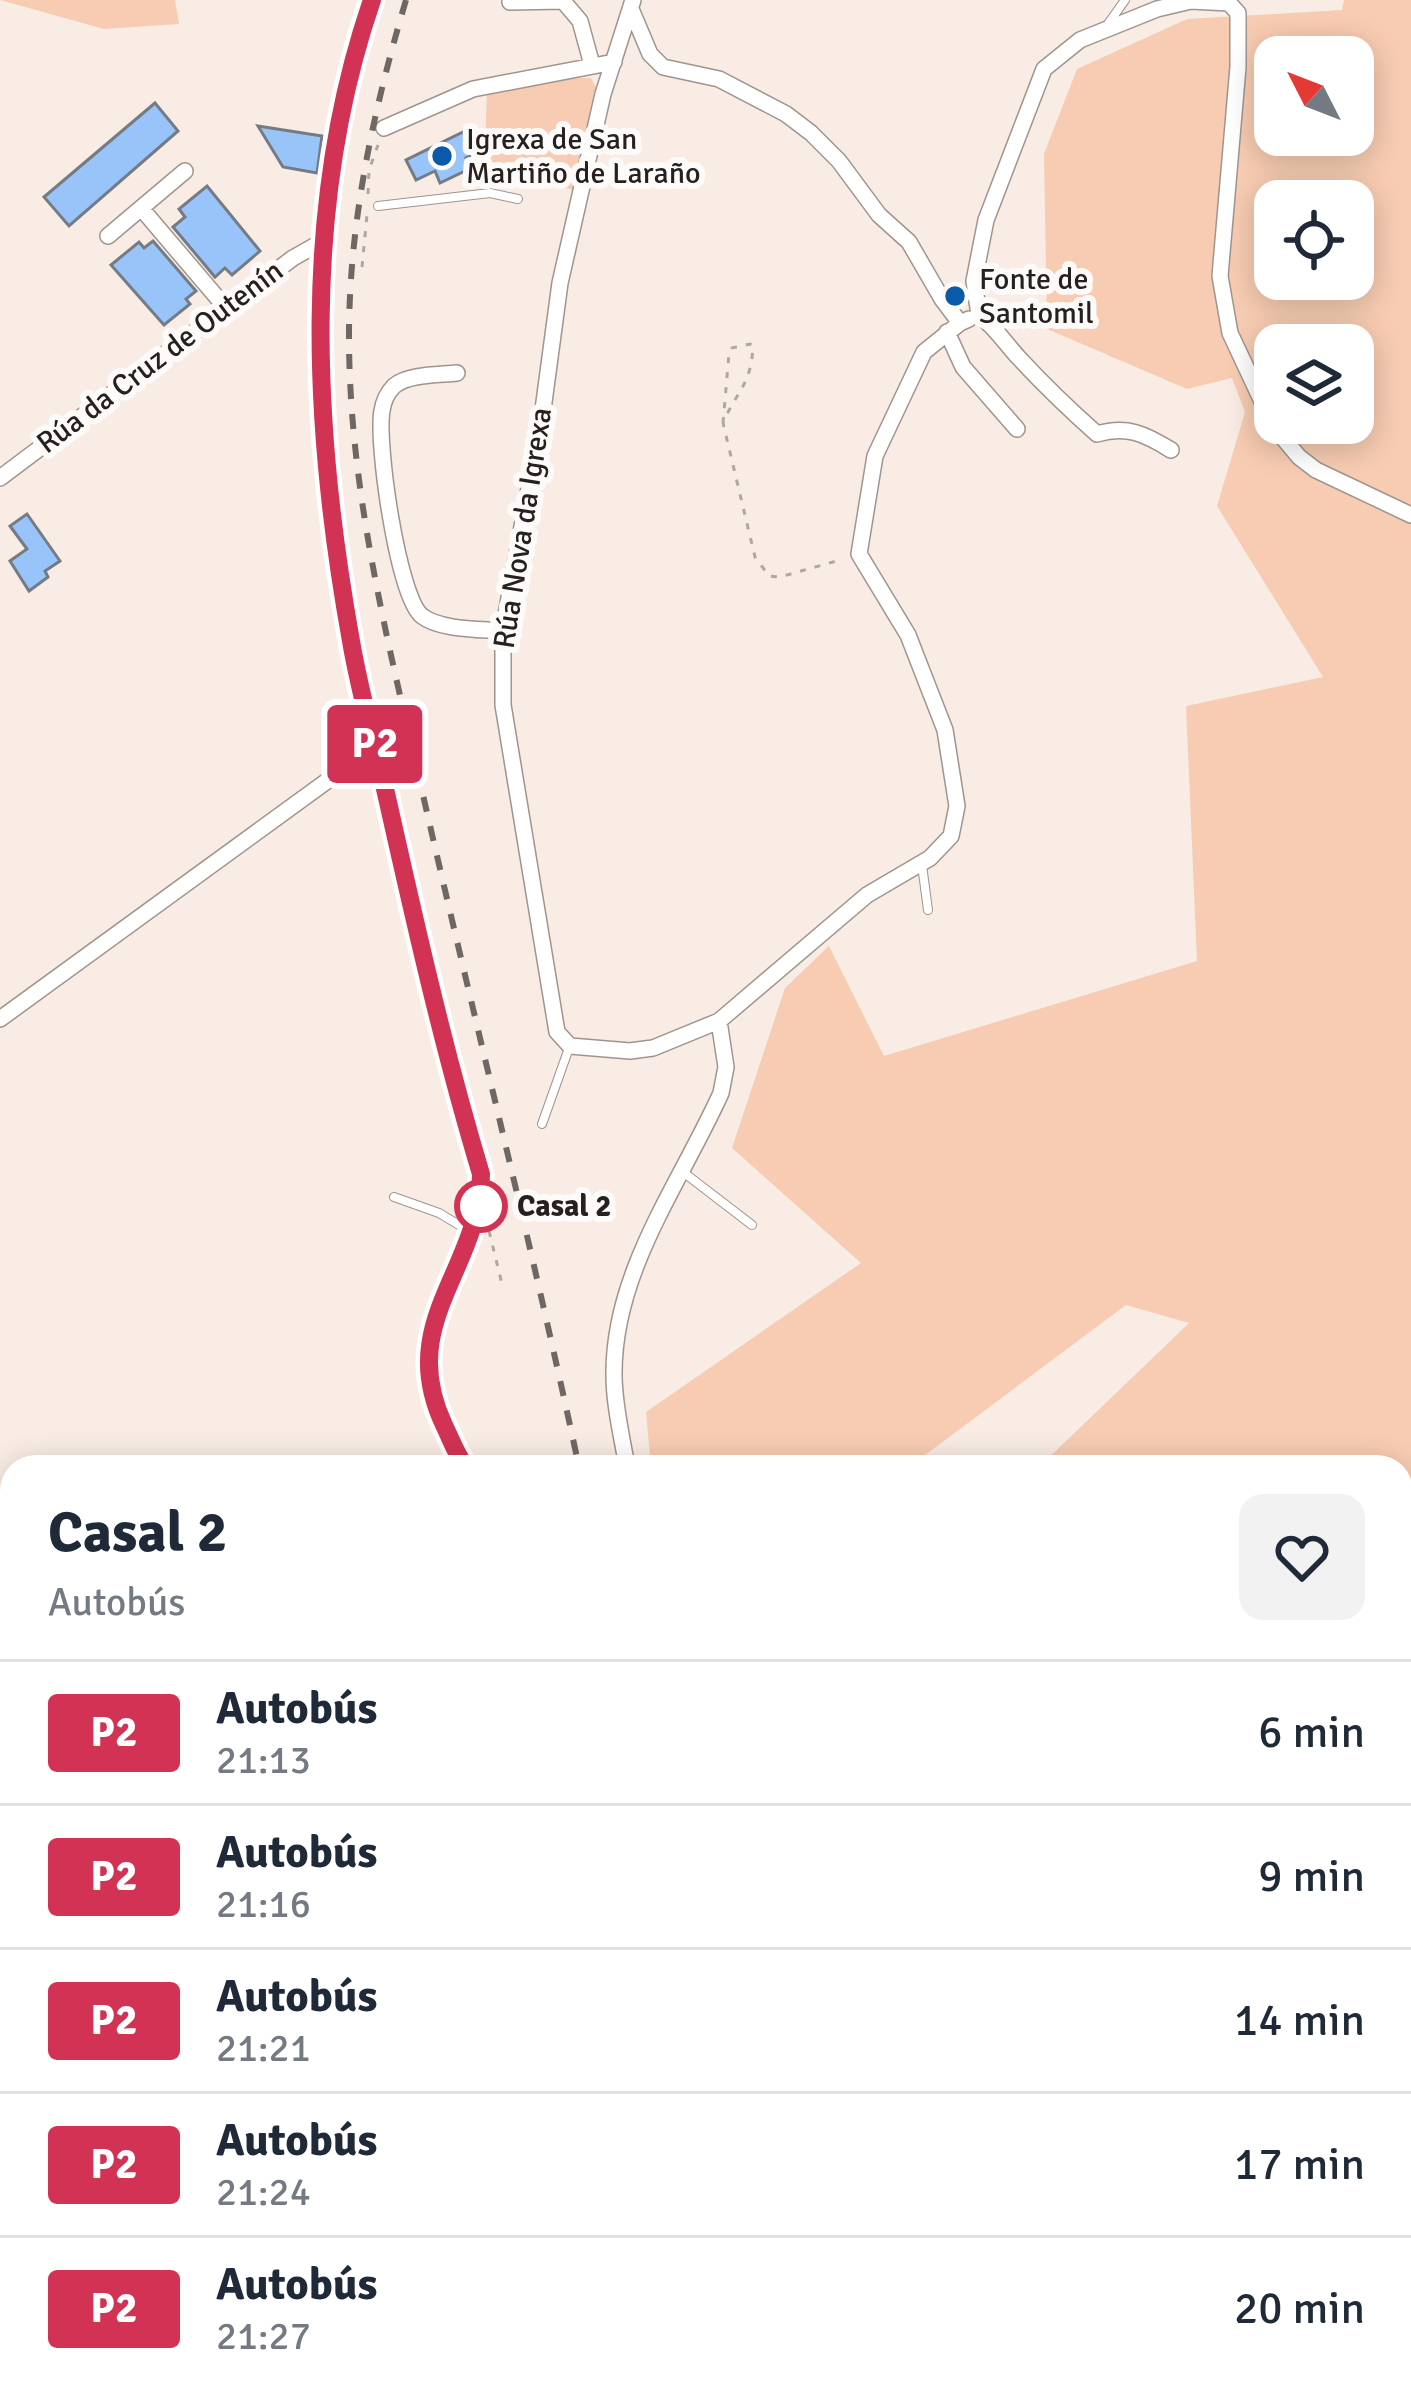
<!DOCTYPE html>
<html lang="es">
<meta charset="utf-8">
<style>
:root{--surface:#fff;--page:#f2f2f3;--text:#1f2937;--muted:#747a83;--line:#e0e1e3}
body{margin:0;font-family:Signika,sans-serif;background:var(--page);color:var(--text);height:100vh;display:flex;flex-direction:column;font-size:45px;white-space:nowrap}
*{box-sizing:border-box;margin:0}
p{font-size:39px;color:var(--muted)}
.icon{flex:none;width:66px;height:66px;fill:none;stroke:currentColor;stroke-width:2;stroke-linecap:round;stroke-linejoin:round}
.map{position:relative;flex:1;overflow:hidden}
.side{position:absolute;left:0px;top:1455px;width:1413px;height:951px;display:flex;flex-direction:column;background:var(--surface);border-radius:36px 36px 0 0;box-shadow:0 6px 30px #0003}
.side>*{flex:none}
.badge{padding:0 24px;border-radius:9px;font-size:42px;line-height:78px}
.needle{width:78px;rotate:312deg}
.buttons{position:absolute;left:1254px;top:36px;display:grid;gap:24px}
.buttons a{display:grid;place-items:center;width:120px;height:120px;border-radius:24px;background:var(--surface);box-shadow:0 6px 30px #0003;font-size:60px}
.map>.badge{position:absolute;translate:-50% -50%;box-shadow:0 0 0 6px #fff}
.round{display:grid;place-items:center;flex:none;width:126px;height:126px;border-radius:24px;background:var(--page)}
.summary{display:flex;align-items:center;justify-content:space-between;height:204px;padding:0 48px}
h1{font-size:57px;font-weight:700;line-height:90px}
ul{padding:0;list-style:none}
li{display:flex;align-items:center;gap:36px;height:144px;padding:0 48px;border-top:3px solid var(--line)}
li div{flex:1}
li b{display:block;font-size:45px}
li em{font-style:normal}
li .badge{min-width:132px;font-weight:700;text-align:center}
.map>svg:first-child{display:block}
.green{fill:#f7ccb2;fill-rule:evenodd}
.building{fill:#98c4fa;stroke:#747b84;stroke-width:3}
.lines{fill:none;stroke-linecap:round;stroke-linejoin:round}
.service-casing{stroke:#9f948e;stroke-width:10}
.minor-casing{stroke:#9f948e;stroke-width:18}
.motorway-casing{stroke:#cfcece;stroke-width:30}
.path{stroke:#b1a7a1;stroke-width:3;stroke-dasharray:6 9;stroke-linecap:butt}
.service{stroke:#fff;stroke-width:8}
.minor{stroke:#fff;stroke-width:15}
.motorway{stroke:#f7a876;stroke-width:27}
.rail{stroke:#6f6763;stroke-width:6;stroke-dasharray:15 15;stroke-linecap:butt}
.motorway-bridge-casing{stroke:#cfcece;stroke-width:30;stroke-linecap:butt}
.motorway-bridge{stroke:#f7a876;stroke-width:27}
.line-casing{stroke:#fff;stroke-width:27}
.line{stroke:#d23354;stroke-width:18}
.poi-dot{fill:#095ba9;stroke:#fdfbfa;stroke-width:4.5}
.stop-dot{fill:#fff;stroke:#d23354;stroke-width:6}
.labels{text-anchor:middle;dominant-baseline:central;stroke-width:12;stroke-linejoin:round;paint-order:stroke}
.poi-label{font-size:30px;fill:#26211f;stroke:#fdfbfa;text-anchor:start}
.street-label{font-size:30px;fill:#26211f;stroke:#fdfbfa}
.stop-label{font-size:30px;font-weight:bold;fill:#26211f;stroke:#fdfbfa;text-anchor:start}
</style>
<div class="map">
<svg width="1411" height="2404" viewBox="0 0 1411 2404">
<rect width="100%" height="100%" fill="#f8ece4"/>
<!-- green -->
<path class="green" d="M 0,0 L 175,0 L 179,24 L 104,29 Z
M 1344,0 L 1411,0 L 1411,2011 L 1401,2008 L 1401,1467 L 1039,1467 L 1189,1323 L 1126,1305 L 909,1467 L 848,1467 L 840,1460 L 830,1467 L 651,1467 L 646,1412 L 861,1263 L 732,1148 L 785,988 L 829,946 L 884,1056 L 1197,961 L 1186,706 L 1323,677 L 1217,506 L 1245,412 L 1232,378 L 1187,389 L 1047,329 L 1044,154 L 1077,69 L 1187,19 L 1342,10 ZM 1275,57 L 1353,57 L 1353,135 L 1275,135 ZM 1275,201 L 1353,201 L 1353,279 L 1275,279 ZM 1275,345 L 1353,345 L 1353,423 L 1275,423 Z
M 569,78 L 591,78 L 598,91 L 576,190 L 484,174 L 487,91 Z
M 0,1659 L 12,1670 L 12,2394 L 571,2394 L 573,2404 L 0,2404 Z"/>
<!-- building -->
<path class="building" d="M 155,103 L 178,131 L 69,226 L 44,197 Z
M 258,126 L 322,136 L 317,173 L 283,167 Z
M 463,132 L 474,154 L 466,158 L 471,168 L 440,183 L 435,171 L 416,180 L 406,160 Z
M 207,186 L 260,251 L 232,275 L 225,268 L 215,277 L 173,227 L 185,217 L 179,209 Z
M 153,241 L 196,291 L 186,299 L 190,304 L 164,325 L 111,265 L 139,242 L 144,248 Z
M 27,514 L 60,561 L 45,571 L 48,577 L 29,591 L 10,561 L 27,549 L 10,526 Z"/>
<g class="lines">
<defs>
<path id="service" d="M 1108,24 L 1125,0
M 378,206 L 490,193 L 518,199
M 922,865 L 928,910
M 542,1124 L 569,1048
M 683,1172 L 752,1225
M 394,1197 L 439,1213 L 469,1231
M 1401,1826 L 1411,1821"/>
<path id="minor" d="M 372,0 C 300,205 314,431 351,641 C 360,695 376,748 388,801 C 416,927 444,1051 480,1174 C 482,1268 396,1323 444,1425 C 451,1439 456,1455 466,1467
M 633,0 L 603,94 L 560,283 L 542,417 L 503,631 L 503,705 L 557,1032 L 570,1046 L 630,1051 L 653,1048 L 719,1021 L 867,895 L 930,858 L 951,836 L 957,806 L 945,730 L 908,635 L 859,554 L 875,456 L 924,352 L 960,323
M 510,2 L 563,1 L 580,21 L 592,65
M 631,9 L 650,54 L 663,67 L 719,79 L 786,114 L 811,133 L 839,161 L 879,215 L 909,242 L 942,299 L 960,323 L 969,319
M 384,128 L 473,89 L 614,62
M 141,208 L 226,308
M 108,236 L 185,171
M 947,332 L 963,367 L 1017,429
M 457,373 C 439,375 408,374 394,386 C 388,392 383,402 382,411 C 376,442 398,597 422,616 C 440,630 480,629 503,631
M 1171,450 C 1145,434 1127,425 1097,434 C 1070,410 1044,385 1019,358 C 1005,343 996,328 979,315 L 974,281 L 986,220 L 1044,69 L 1080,40 L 1157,9 L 1191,1 L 1229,3 L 1238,13 L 1238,67 L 1220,276 L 1230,333 L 1274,427 L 1299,457 L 1316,470 L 1411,515
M 0,478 L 293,258 L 323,241
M 0,1019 L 338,773 L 378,755
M 627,1467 C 622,1437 614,1405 614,1375 C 613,1272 680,1184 721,1093 L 726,1067 L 719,1021
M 1401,2064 L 1411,2053
M 675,2404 L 675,2394"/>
<path id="motorway" d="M 1401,1901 L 1411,1894
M 1401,1948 L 1411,1941
M 855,2404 L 866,2394"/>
</defs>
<!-- service casing -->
<use href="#service" class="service-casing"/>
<!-- minor casing -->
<use href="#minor" class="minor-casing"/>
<!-- motorway casing -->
<use href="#motorway" class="motorway-casing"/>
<!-- path -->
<path class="path" d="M 368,194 L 369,170 L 378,145
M 362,267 L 367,215
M 723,423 L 729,354 L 732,348 L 750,344 L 753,346 C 751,386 737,390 723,423 L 755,557 L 769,576 L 780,577 L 840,560
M 489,1231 L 502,1284
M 0,2129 L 12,2157
M 111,2394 L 115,2404
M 891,2394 L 894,2404"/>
<!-- service -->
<use href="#service" class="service"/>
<!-- minor -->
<use href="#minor" class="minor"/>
<!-- motorway -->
<use href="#motorway" class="motorway"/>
<!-- rail -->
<path class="rail" d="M 406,0 C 374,108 350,217 349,330 C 348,488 388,642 423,795 C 474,1019 531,1242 579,1467
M 823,2394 L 826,2404"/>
<defs>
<path id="motorway-bridge" d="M 803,2404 L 814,2394"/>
</defs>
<!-- motorway-bridge casing -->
<use href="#motorway-bridge" class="motorway-bridge-casing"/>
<!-- motorway-bridge -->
<use href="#motorway-bridge" class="motorway-bridge"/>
</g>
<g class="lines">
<defs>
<path id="line" d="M 372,0 C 301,206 313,430 351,641 C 360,695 376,748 388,802 C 416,927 444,1051 481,1174 C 481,1269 395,1322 444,1425 C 451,1439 456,1455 466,1467"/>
</defs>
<!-- line casing -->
<use href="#line" class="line-casing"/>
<!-- line -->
<use href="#line" class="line"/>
</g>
<!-- markers -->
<g class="poi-dot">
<circle cx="442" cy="156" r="12"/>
<circle cx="955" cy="296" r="12"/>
</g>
<circle class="stop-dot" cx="481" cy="1206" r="24"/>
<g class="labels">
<!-- poi labels -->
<g class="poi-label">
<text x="466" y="139">Igrexa de San<tspan x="466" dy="34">Martiño de Laraño</tspan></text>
<text x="979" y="279">Fonte de<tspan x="979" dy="34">Santomil</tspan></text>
</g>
<!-- street labels -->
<g class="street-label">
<text transform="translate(160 357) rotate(-37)">Rúa da Cruz de Outenín</text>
<text transform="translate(523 528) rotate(-81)">Rúa Nova da Igrexa</text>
</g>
<!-- stop labels -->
<g class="stop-label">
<text x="517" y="1206">Casal 2</text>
</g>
</g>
</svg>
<div class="buttons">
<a><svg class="needle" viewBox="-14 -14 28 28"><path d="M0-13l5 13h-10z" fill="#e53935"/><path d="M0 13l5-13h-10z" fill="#747a83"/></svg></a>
<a><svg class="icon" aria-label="locate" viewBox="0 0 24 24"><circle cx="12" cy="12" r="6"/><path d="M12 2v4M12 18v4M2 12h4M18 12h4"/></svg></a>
<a><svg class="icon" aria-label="layers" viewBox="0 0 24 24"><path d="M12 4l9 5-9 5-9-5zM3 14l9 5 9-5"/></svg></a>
</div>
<b class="badge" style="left:375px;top:744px;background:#d23354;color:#fff">P2</b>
<section class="side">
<div class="summary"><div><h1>Casal 2</h1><p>Autobús</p></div><a class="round"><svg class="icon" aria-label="heart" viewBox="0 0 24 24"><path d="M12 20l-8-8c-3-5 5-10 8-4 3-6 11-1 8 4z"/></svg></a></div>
<ul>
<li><span class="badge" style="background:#d23354;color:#fff">P2</span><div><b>Autobús</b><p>21:13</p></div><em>6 min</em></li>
<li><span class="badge" style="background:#d23354;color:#fff">P2</span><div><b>Autobús</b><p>21:16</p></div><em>9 min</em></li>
<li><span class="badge" style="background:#d23354;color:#fff">P2</span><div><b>Autobús</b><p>21:21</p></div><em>14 min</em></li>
<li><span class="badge" style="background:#d23354;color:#fff">P2</span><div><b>Autobús</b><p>21:24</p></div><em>17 min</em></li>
<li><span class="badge" style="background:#d23354;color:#fff">P2</span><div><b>Autobús</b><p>21:27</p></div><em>20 min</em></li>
</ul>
</section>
</div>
